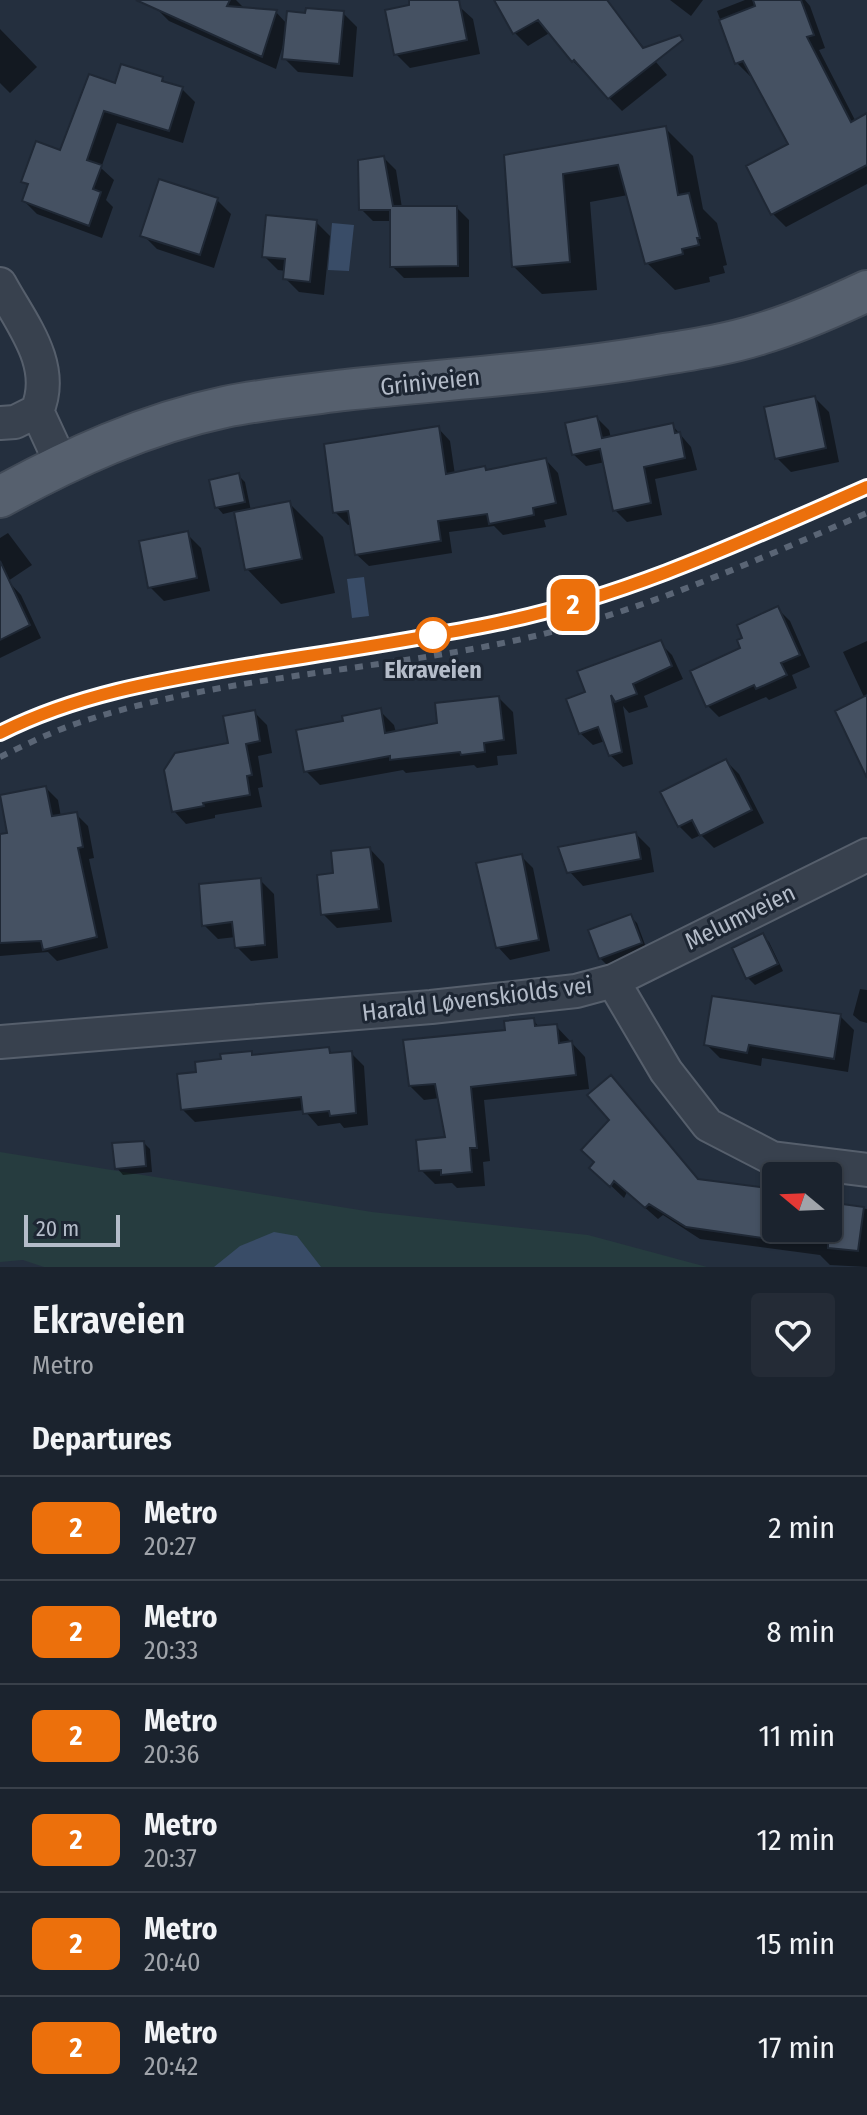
<!DOCTYPE html>
<meta charset="utf-8">
<style>
:root{--surface:#1b232e;--page:#242b36;--text:#f1f3f6;--muted:#a0a4aa;--line:#39404a}
body{margin:0;font-family:"Fira Sans Condensed",sans-serif;background:var(--page);color:var(--text);height:100vh;display:flex;flex-direction:column;font-size:30px;white-space:nowrap}
*{box-sizing:border-box;margin:0}
p{font-size:26px;color:var(--muted)}
.icon{flex:none;width:44px;height:44px;fill:none;stroke:currentColor;stroke-width:2;stroke-linecap:round;stroke-linejoin:round}
.map{position:relative;height:1267px;overflow:hidden}
.panel{display:flex;flex-direction:column;background:var(--surface);flex:1}
.panel>*{flex:none}
.badge{padding:0 16px;border-radius:12px;font-size:28px;line-height:52px}
.needle{width:52px;rotate:289deg}
.buttons{position:absolute;left:762px;top:1162px;display:grid;gap:16px}
.buttons a{display:grid;place-items:center;width:80px;height:80px;border-radius:8px;background:var(--surface);box-shadow:0 2px 6px #0004,0 0 0 2px var(--line);font-size:40px}
.scale{position:absolute;left:24px;bottom:20px;width:96px;box-sizing:border-box;padding-left:8px;border:4px solid #b4bcc9;border-top:0;font-size:22px;line-height:28px;white-space:nowrap;color:#b4bcc9;-webkit-text-stroke:6px #1d2633;paint-order:stroke}
.map>.badge{position:absolute;translate:-50% -50%;box-shadow:0 0 0 4px #fff}
h2{padding:0 32px;font-size:30px;line-height:72px}
.round{display:grid;place-items:center;flex:none;width:84px;height:84px;border-radius:8px;background:var(--page)}
.summary{display:flex;align-items:center;justify-content:space-between;height:136px;padding:0 32px}
h1{font-size:38px;font-weight:600;line-height:60px}
ul{padding:0;list-style:none}
li{display:flex;align-items:center;gap:24px;height:104px;padding:0 32px;border-top:2px solid var(--line)}
li div{flex:1}
li b{display:block;font-size:30px}
li em{font-style:normal}
li .badge{min-width:88px;font-weight:700;text-align:center}
.map>svg:first-child{display:block}
.green{fill:#263c3f}
.water{fill:#394c67}
.shadow{fill:#0007}
.building{fill:#455162;stroke:#1f2835;stroke-width:2}
.lines{fill:none;stroke-linecap:round;stroke-linejoin:round}
.minor-casing{stroke:#565f6c;stroke-width:36}
.major-casing{stroke:#414a57;stroke-width:44}
.minor{stroke:#38414e;stroke-width:32}
.major{stroke:#56606e;stroke-width:40}
.rail{stroke:#5a6575;stroke-width:6;stroke-dasharray:8 8;stroke-linecap:butt}
.line-casing{stroke:#fff;stroke-width:18}
.line{stroke:#ec700c;stroke-width:12}
.stop-dot{fill:#fff;stroke:#ec700c;stroke-width:4}
.labels{text-anchor:middle;dominant-baseline:central;stroke-width:6;stroke-linejoin:round;paint-order:stroke}
.street-label{font-size:24px;fill:#b4bcc9;stroke:#1d2633}
.stop-label{font-size:24px;font-weight:bold;fill:#b4bcc9;stroke:#1d2633}
</style>
<div class="map">
<svg width="867" height="1267" viewBox="0 0 867 1267">
<rect width="100%" height="100%" fill="#242f3e"/>
<!-- green -->
<path class="green" d="M 0,1152 L 372,1212 L 588,1235 L 707,1267 L 44,1267 L 23,1260 L 0,1262 Z"/>
<!-- water -->
<path class="water" d="M 332,223 L 354,225 L 349,271 L 328,270 Z
M 364,577 L 369,616 L 352,618 L 347,579 Z
M 274,1232 L 297,1236 L 321,1267 L 214,1267 L 240,1246 Z"/>
<!-- shadow -->
<path class="shadow" d="M 159,0 L 236,0 L 246,10 L 276,12 L 287,24 L 343,13 L 357,27 L 353,77 L 298,72 L 284,58 L 283,45 L 276,69 L 169,21 L 156,8 Z
M 442,0 L 452,0 L 473,19 L 480,54 L 410,68 L 396,54 Z
M 496,0 L 574,0 L 619,18 L 667,75 L 622,111 L 573,61 L 551,32 L 528,46 L 515,33 Z
M 670,0 L 703,0 L 691,16 Z
M 745,0 L 805,0 L 810,6 L 825,48 L 819,50 L 856,122 L 867,116 L 867,184 L 786,227 L 773,214 L 748,166 L 791,145 L 753,75 L 750,76 L 737,63 L 717,11 Z
M 0,29 L 37,67 L 10,93 L 0,83 Z
M 162,79 L 168,85 L 182,89 L 195,102 L 183,143 L 117,123 L 101,168 L 114,180 L 106,200 L 113,207 L 102,238 L 37,214 L 24,201 L 29,187 L 24,181 L 61,153 L 116,86 Z
M 666,129 L 693,156 L 703,209 L 717,223 L 727,265 L 723,266 L 725,273 L 709,277 L 710,282 L 675,290 L 647,263 L 628,195 L 590,202 L 597,290 L 542,294 L 514,267 L 506,157 Z
M 384,158 L 396,170 L 402,208 L 457,208 L 469,220 L 469,277 L 404,278 L 392,266 L 392,221 L 373,221 L 361,209 Z
M 217,200 L 231,214 L 214,268 L 157,249 L 143,235 Z
M 316,222 L 330,236 L 324,295 L 299,292 L 285,278 L 286,271 L 278,270 L 264,256 Z
M 815,398 L 829,412 L 839,462 L 791,472 L 777,458 Z
M 597,418 L 609,430 L 611,438 L 673,426 L 691,447 L 697,470 L 655,479 L 662,515 L 627,522 L 615,510 L 605,462 L 586,466 L 573,454 Z
M 438,428 L 450,441 L 455,475 L 485,468 L 488,472 L 546,460 L 558,473 L 567,515 L 544,520 L 546,527 L 503,535 L 494,526 L 449,532 L 452,553 L 369,566 L 356,554 L 352,524 L 348,525 L 335,512 Z
M 239,476 L 245,482 L 251,511 L 289,503 L 323,537 L 335,593 L 281,604 L 247,569 L 235,511 L 223,514 L 217,507 Z
M 8,533 L 32,565 L 8,581 L 21,595 L 41,638 L 0,658 L 0,538 Z
M 187,534 L 201,548 L 210,591 L 164,601 L 150,587 Z
M 778,609 L 790,621 L 810,667 L 792,675 L 797,688 L 769,700 L 766,697 L 719,717 L 707,705 Z
M 867,641 L 867,765 L 865,699 L 843,652 Z
M 660,643 L 672,655 L 683,679 L 644,696 L 648,707 L 629,713 L 623,706 L 633,764 L 623,767 L 610,755 L 605,741 L 593,745 L 580,733 L 588,693 Z
M 499,698 L 513,712 L 517,754 L 497,756 L 498,765 L 477,768 L 474,765 L 406,773 L 403,770 L 320,785 L 306,771 L 345,723 L 380,711 L 394,725 L 396,733 L 440,725 Z
M 254,712 L 267,725 L 272,753 L 258,756 L 263,787 L 258,788 L 262,807 L 215,815 L 215,818 L 186,824 L 174,811 L 230,745 Z
M 726,761 L 739,774 L 764,823 L 714,848 L 701,835 L 692,839 L 679,826 Z
M 46,788 L 58,800 L 61,817 L 76,814 L 88,826 L 94,858 L 89,859 L 108,948 L 57,961 L 48,952 L 0,956 L 0,836 L 9,835 Z
M 636,834 L 650,848 L 654,872 L 583,886 L 569,871 Z
M 370,849 L 384,864 L 392,922 L 337,928 L 323,914 L 335,875 Z
M 521,856 L 533,868 L 550,951 L 510,960 L 498,947 Z
M 260,880 L 274,894 L 278,958 L 251,961 L 237,947 L 236,937 L 218,939 L 204,925 Z
M 630,916 L 637,923 L 647,950 L 607,965 L 600,958 Z
M 763,936 L 769,942 L 783,971 L 755,985 L 748,978 Z
M 860,989 L 867,990 L 867,1023 L 860,1021 L 853,1015 Z
M 840,1016 L 854,1030 L 848,1072 L 762,1058 L 761,1066 L 720,1058 L 706,1044 Z
M 533,1020 L 540,1028 L 556,1026 L 585,1057 L 589,1089 L 484,1100 L 490,1161 L 483,1162 L 485,1186 L 457,1188 L 452,1183 L 435,1184 L 421,1170 L 447,1138 L 440,1098 L 424,1100 L 410,1086 L 507,1031 Z
M 328,1049 L 334,1055 L 351,1053 L 364,1066 L 368,1125 L 344,1128 L 340,1123 L 318,1126 L 304,1110 L 195,1122 L 182,1109 L 198,1074 L 223,1061 L 251,1053 L 255,1057 Z
M 144,1143 L 150,1149 L 152,1172 L 123,1175 L 117,1168 Z
M 605,1180 L 699,1181 L 776,1195 L 776,1228 L 828,1228 L 828,1204 L 867,1209 L 867,1267 L 830,1265 L 820,1255 L 700,1239 L 663,1215 L 658,1219 L 627,1192 L 624,1198 Z"/>
<!-- building -->
<path class="building" d="M 136,0 L 230,0 L 227,6 L 277,10 L 262,57 Z
M 409,0 L 459,0 L 467,40 L 394,55 L 385,10 L 409,5 Z
M 494,0 L 607,0 L 643,48 L 680,35 L 683,40 L 608,99 L 574,60 L 572,62 L 538,20 L 513,34 Z
M 753,0 L 801,0 L 814,35 L 807,37 L 851,122 L 867,113 L 867,165 L 771,215 L 746,166 L 788,144 L 743,61 L 735,64 L 719,20 L 755,6 Z
M 306,8 L 344,11 L 339,64 L 282,59 L 287,11 L 305,13 Z
M 121,64 L 163,77 L 162,81 L 183,87 L 169,131 L 104,111 L 87,160 L 102,165 L 93,189 L 101,192 L 89,226 L 22,201 L 28,184 L 21,182 L 36,141 L 60,150 L 89,74 L 115,83 Z
M 666,126 L 678,195 L 689,193 L 700,238 L 697,238 L 699,245 L 682,249 L 683,254 L 645,264 L 618,165 L 563,174 L 570,262 L 512,267 L 504,155 Z
M 384,156 L 393,206 L 457,206 L 458,266 L 390,267 L 390,210 L 359,210 L 358,160 Z
M 159,179 L 218,198 L 200,255 L 140,236 Z
M 266,215 L 317,220 L 310,282 L 283,279 L 285,259 L 262,257 Z
M 815,396 L 826,448 L 775,459 L 764,407 Z
M 597,416 L 602,438 L 673,423 L 675,433 L 680,432 L 685,458 L 644,467 L 651,503 L 613,511 L 600,449 L 572,455 L 565,423 Z
M 439,426 L 446,474 L 485,466 L 486,470 L 546,458 L 556,503 L 533,508 L 534,515 L 489,524 L 487,514 L 438,521 L 441,541 L 355,555 L 348,511 L 333,513 L 324,444 Z
M 239,473 L 245,502 L 215,508 L 209,480 Z
M 290,501 L 302,559 L 245,570 L 234,512 Z
M 188,531 L 197,578 L 148,588 L 139,541 Z
M 0,561 L 30,625 L 0,640 Z
M 778,606 L 800,655 L 781,663 L 787,675 L 756,689 L 754,685 L 706,707 L 690,671 L 740,648 L 737,640 L 742,638 L 737,625 Z
M 661,640 L 672,666 L 633,684 L 637,694 L 615,702 L 611,695 L 622,752 L 609,756 L 598,727 L 579,734 L 566,699 L 585,692 L 577,671 Z
M 867,695 L 867,778 L 835,711 Z
M 499,696 L 504,740 L 484,743 L 485,752 L 461,755 L 460,752 L 390,760 L 390,756 L 304,772 L 296,730 L 343,721 L 342,716 L 381,708 L 385,733 L 437,723 L 435,703 Z
M 255,710 L 260,741 L 246,744 L 252,775 L 247,776 L 250,795 L 203,803 L 204,806 L 172,812 L 164,770 L 175,753 L 228,743 L 223,716 Z
M 726,759 L 752,810 L 700,836 L 692,820 L 678,827 L 660,792 Z
M 46,786 L 52,816 L 77,812 L 83,847 L 78,848 L 97,937 L 43,950 L 41,941 L 0,943 L 0,834 L 7,833 L 0,795 Z
M 636,832 L 641,859 L 567,873 L 558,847 Z
M 370,847 L 379,909 L 321,915 L 317,875 L 333,873 L 331,851 Z
M 522,854 L 539,940 L 496,948 L 476,863 Z
M 261,878 L 265,945 L 235,948 L 232,922 L 202,926 L 199,884 Z
M 631,914 L 642,943 L 599,959 L 588,930 Z
M 763,933 L 778,964 L 746,979 L 732,948 Z
M 712,996 L 841,1014 L 834,1059 L 749,1045 L 747,1053 L 704,1045 Z
M 534,1018 L 535,1026 L 557,1024 L 559,1043 L 572,1041 L 576,1075 L 471,1087 L 477,1148 L 470,1148 L 472,1172 L 441,1175 L 441,1170 L 419,1171 L 416,1140 L 445,1137 L 435,1084 L 409,1086 L 403,1040 L 505,1030 L 504,1021 Z
M 329,1047 L 330,1053 L 352,1051 L 356,1113 L 330,1116 L 329,1111 L 303,1114 L 301,1097 L 181,1110 L 177,1074 L 196,1072 L 195,1062 L 221,1059 L 220,1054 L 252,1051 L 252,1055 Z
M 611,1075 L 698,1179 L 776,1189 L 776,1240 L 686,1227 L 649,1204 L 645,1208 L 614,1181 L 610,1187 L 589,1168 L 594,1162 L 581,1150 L 609,1120 L 587,1095 Z
M 144,1141 L 146,1166 L 115,1169 L 112,1143 Z
M 828,1202 L 864,1207 L 858,1251 L 828,1248 Z"/>
<g class="lines">
<defs>
<path id="minor" d="M 0,284 C 21,323 57,365 37,411 L 55,450 L 59,465
M 0,423 L 15,422 L 37,411
M 613,981 L 867,855
M 0,1042 L 431,1007 L 576,991 L 613,981 L 666,1071 L 708,1125 L 772,1158 L 867,1170"/>
<path id="major" d="M 0,497 C 71,458 145,424 225,407 C 264,399 305,395 345,390 C 448,379 551,373 653,356 C 689,350 726,345 760,334 C 797,323 833,307 867,291"/>
</defs>
<!-- minor casing -->
<use href="#minor" class="minor-casing"/>
<!-- major casing -->
<use href="#major" class="major-casing"/>
<!-- minor -->
<use href="#minor" class="minor"/>
<!-- major -->
<use href="#major" class="major"/>
<!-- rail -->
<path class="rail" d="M 0,733 C 76,694 161,680 245,666 C 329,652 414,640 497,623 C 627,596 746,539 867,487
M 0,757 C 25,745 51,732 78,723 C 216,677 366,672 508,642 C 634,616 749,563 867,513"/>
</g>
<g class="lines">
<defs>
<path id="line" d="M 0,733 C 75,695 157,681 239,667 C 325,653 411,641 497,623 C 627,596 746,540 867,487"/>
</defs>
<!-- line casing -->
<use href="#line" class="line-casing"/>
<!-- line -->
<use href="#line" class="line"/>
</g>
<!-- markers -->
<circle class="stop-dot" cx="433" cy="635" r="16"/>
<g class="labels">
<!-- street labels -->
<g class="street-label">
<text transform="translate(430 382) rotate(-6)">Griniveien</text>
<text transform="translate(740 917) rotate(-26)">Melumveien</text>
<text transform="translate(477 999) rotate(-7)">Harald Løvenskiolds vei</text>
</g>
<!-- stop labels -->
<g class="stop-label">
<text x="433" y="670">Ekraveien</text>
</g>
</g>
</svg>
<div class="buttons">
<a><svg class="needle" viewBox="-14 -14 28 28"><path d="M0-13l5 13h-10z" fill="#e53935"/><path d="M0 13l5-13h-10z" fill="#a0a4aa"/></svg></a>
</div>
<div class="scale">20 m</div>
<b class="badge" style="left:573px;top:605px;background:#ec700c;color:#fff">2</b>
</div>
<section class="panel">
<div class="summary"><div><h1>Ekraveien</h1><p>Metro</p></div><a class="round"><svg class="icon" aria-label="heart" viewBox="0 0 24 24"><path d="M12 20l-8-8c-3-5 5-10 8-4 3-6 11-1 8 4z"/></svg></a></div>
<h2>Departures</h2>
<ul>
<li><span class="badge" style="background:#ec700c;color:#fff">2</span><div><b>Metro</b><p>20:27</p></div><em>2 min</em></li>
<li><span class="badge" style="background:#ec700c;color:#fff">2</span><div><b>Metro</b><p>20:33</p></div><em>8 min</em></li>
<li><span class="badge" style="background:#ec700c;color:#fff">2</span><div><b>Metro</b><p>20:36</p></div><em>11 min</em></li>
<li><span class="badge" style="background:#ec700c;color:#fff">2</span><div><b>Metro</b><p>20:37</p></div><em>12 min</em></li>
<li><span class="badge" style="background:#ec700c;color:#fff">2</span><div><b>Metro</b><p>20:40</p></div><em>15 min</em></li>
<li><span class="badge" style="background:#ec700c;color:#fff">2</span><div><b>Metro</b><p>20:42</p></div><em>17 min</em></li>
</ul>
</section>
